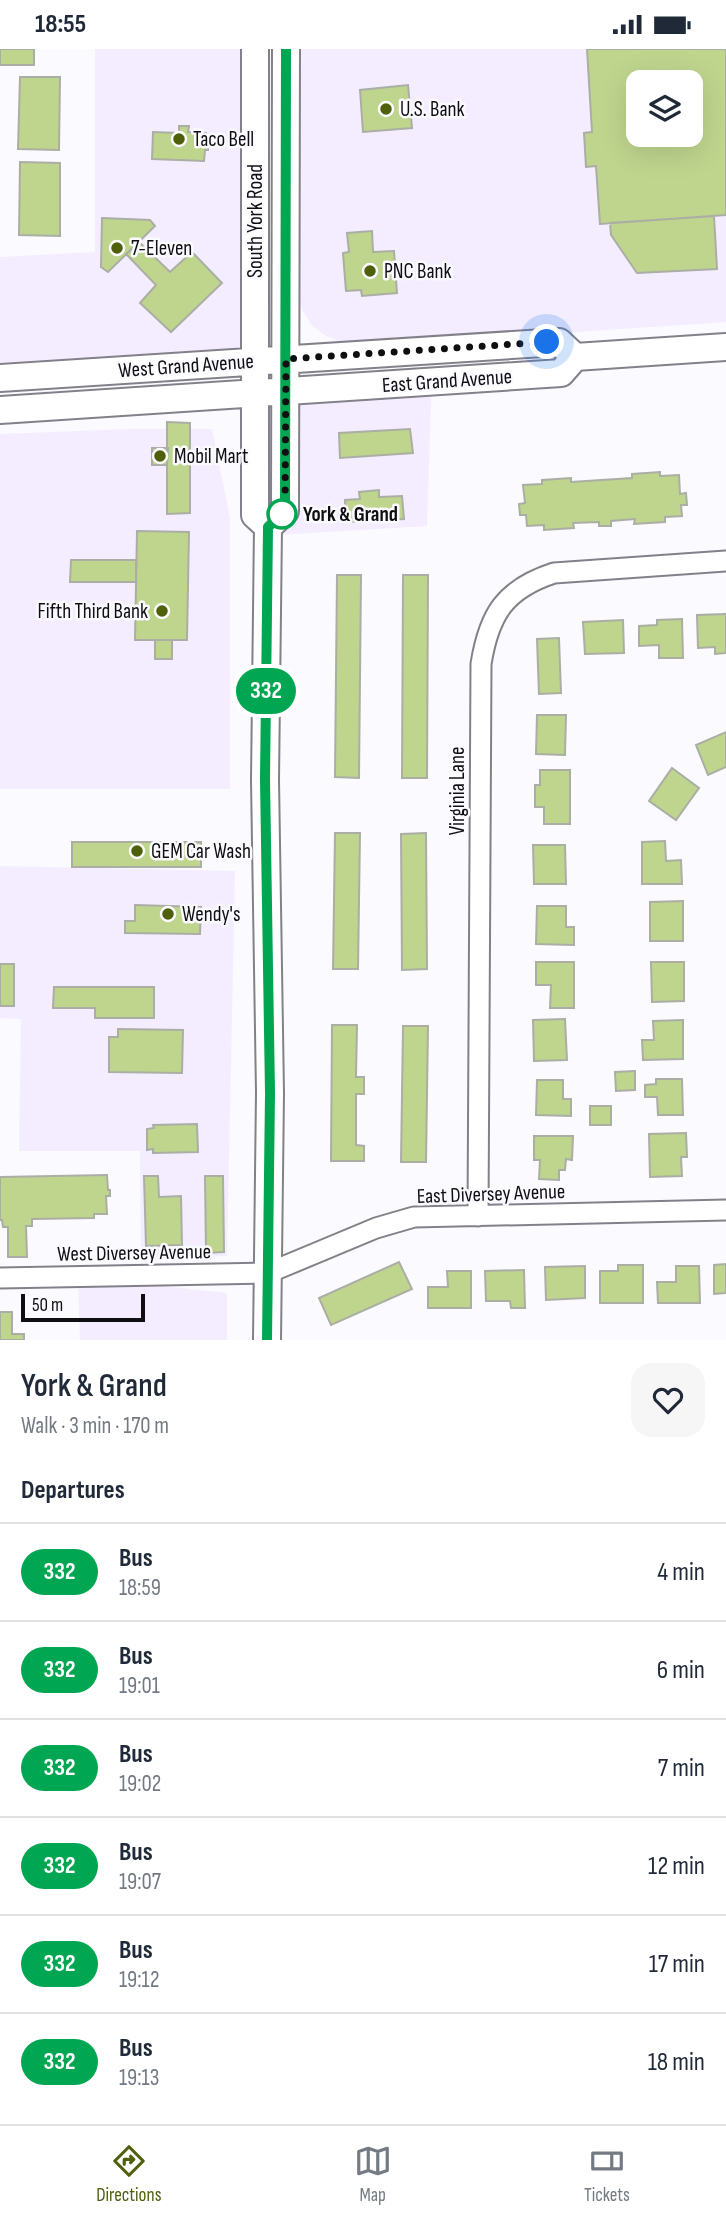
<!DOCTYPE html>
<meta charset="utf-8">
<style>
:root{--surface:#fff;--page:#f6f6f7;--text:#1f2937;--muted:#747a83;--line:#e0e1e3;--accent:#4e610a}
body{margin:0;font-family:"Sofia Sans Condensed",sans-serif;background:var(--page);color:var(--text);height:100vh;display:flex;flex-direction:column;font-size:26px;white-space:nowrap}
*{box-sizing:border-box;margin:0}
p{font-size:23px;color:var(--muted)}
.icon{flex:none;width:38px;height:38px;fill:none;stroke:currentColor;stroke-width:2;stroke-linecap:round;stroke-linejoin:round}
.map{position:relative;height:1291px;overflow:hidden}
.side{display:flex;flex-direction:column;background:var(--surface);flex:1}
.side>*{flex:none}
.badge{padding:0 14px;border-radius:23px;font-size:24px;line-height:46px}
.buttons{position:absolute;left:626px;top:21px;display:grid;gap:14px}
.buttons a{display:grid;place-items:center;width:77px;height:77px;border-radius:14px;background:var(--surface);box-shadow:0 7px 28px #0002;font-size:35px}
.scale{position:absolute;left:21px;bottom:18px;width:124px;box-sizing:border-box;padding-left:7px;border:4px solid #0f0e11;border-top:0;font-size:19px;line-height:24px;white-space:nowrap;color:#0f0e11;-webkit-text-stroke:5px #fbfafe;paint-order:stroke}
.you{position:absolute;width:35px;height:35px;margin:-18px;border:5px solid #fff;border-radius:50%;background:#1a73e8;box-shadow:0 0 0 10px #1a73e833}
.map>.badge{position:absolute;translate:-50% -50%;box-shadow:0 0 0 4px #fff}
h2{padding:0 21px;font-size:26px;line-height:63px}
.round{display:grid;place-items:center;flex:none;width:74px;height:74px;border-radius:21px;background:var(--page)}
.summary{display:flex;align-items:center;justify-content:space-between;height:119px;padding:0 21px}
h1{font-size:33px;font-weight:600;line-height:52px}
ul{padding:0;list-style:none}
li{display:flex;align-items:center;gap:21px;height:98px;padding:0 21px;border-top:2px solid var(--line)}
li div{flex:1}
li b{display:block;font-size:26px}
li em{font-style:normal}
li .badge{min-width:77px;font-weight:700;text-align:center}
.status{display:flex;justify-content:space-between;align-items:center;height:49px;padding:0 35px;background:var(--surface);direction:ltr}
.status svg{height:19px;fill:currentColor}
.tab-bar{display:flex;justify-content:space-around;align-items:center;height:98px;border-top:2px solid var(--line);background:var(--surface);font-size:19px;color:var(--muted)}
.tab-bar a{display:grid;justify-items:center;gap:4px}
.tab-bar .selected{color:var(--accent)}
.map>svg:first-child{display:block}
.built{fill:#f3edff;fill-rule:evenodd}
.building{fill:#bfd58e;stroke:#aaaea4;stroke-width:2;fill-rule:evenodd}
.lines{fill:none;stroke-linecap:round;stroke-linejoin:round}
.minor-casing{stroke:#83808a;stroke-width:23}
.secondary-casing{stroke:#83808a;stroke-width:30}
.minor{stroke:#fff;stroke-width:19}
.secondary{stroke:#fff;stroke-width:26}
.line-casing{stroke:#fff;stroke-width:16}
.line{stroke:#00a651;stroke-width:10}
.walk{stroke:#0f0e11;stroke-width:7;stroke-dasharray:0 12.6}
.poi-dot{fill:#4e610a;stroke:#fbfafe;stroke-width:2.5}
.stop-dot{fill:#fff;stroke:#00a651;stroke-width:3.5}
.labels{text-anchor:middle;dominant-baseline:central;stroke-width:5;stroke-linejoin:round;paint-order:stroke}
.poi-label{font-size:21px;fill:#0f0e11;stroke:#fbfafe;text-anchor:start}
.street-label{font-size:21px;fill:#0f0e11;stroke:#fbfafe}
.stop-label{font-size:21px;font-weight:bold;fill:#0f0e11;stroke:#fbfafe;text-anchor:start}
</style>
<div class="status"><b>18:55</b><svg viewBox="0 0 49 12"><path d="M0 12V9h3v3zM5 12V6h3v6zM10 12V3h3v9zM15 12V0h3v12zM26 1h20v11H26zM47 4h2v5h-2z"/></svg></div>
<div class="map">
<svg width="726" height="1291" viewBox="0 0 726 1291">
<rect width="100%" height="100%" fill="#fbfafe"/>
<!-- built -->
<path class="built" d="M 95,0 L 252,0 L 268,322 L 0,326 L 0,208 L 95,203 Z
M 294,0 L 726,0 L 726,273 L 367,297 L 344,294 L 326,287 L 312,277 L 303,262 L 297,244 ZM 639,33 L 691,33 L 691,86 L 639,86 Z
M 432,326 L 427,477 L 277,486 L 279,335 Z
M 130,380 L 212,380 L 230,469 L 230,740 L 0,740 L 0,385 Z
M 0,817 L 235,822 L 227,1207 L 141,1209 L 140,1102 L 19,1102 L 21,970 L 0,969 Z
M 78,1228 L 227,1244 L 227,1291 L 80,1291 Z"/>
<!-- building -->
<path class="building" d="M 0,0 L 34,0 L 34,16 L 0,16 Z
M 587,0 L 726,0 L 726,166 L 600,175 L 596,117 L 586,118 L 584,84 L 592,83 ZM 639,33 L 691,33 L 691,86 L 639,86 Z
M 20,28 L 60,28 L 59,101 L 18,100 Z
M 408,36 L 412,79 L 363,83 L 360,41 Z
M 179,77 L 189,77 L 188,83 L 206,84 L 205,96 L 208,96 L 208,101 L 205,101 L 204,112 L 152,110 L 153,83 L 179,84 Z
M 20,113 L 60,114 L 60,187 L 19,186 Z
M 714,167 L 717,220 L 637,224 L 611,186 L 610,174 Z
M 102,169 L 150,171 L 155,177 L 108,223 L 101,218 Z
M 372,182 L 373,203 L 394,202 L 397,244 L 362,247 L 361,241 L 346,242 L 343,204 L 349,203 L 347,184 Z
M 139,193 L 170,223 L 192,203 L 222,234 L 171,283 L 140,254 L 156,236 L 126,205 Z
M 167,373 L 190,374 L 190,464 L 167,465 Z
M 410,380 L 413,404 L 340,409 L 339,384 Z
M 152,399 L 168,399 L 167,416 L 152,416 Z
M 660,423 L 660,427 L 679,426 L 680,445 L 686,444 L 687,456 L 681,456 L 682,467 L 665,468 L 665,473 L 634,475 L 635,470 L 611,472 L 611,477 L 599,477 L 599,473 L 573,474 L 574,479 L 544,481 L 544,476 L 527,477 L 526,466 L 520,466 L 519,455 L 525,454 L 523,436 L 542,435 L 542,431 L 571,429 L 571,433 L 632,429 L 632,425 Z
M 379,441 L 379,448 L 402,447 L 404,470 L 346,473 L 345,451 L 360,450 L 359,443 Z
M 137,482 L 189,483 L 187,591 L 135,591 Z
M 71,511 L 136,511 L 136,533 L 70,533 Z
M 337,526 L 361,526 L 359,729 L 335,728 Z
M 403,526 L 428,526 L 427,729 L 402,729 Z
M 726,565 L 726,604 L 715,605 L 715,598 L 698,599 L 697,566 Z
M 682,570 L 683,609 L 659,609 L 659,596 L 639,597 L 639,577 L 657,576 L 657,571 Z
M 623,571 L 624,604 L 585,605 L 583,573 Z
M 559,589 L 561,644 L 539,645 L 537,590 Z
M 155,591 L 172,591 L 172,610 L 155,610 Z
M 537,666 L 566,666 L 565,706 L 536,705 Z
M 726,683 L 726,718 L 708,726 L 696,696 Z
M 672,719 L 699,739 L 676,771 L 649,752 Z
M 540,721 L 570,721 L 570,775 L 544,775 L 544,758 L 535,758 L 535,736 L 540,736 Z
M 335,784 L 360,784 L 358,920 L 333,920 Z
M 426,784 L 427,920 L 402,921 L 401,785 Z
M 665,792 L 666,812 L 681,811 L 682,835 L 642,835 L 642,793 Z
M 72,793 L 201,793 L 201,818 L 72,818 Z
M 533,796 L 565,796 L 566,835 L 534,835 Z
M 683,852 L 683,892 L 650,892 L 650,853 Z
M 135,856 L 201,858 L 200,885 L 125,884 L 125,872 L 135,872 Z
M 537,857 L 566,857 L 566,878 L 574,878 L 574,896 L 536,895 Z
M 536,913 L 574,913 L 574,959 L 550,959 L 551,936 L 536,936 Z
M 651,913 L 684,913 L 684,952 L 652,953 Z
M 0,915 L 14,915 L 14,957 L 0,957 Z
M 54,938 L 154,938 L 154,969 L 95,969 L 95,959 L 53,959 Z
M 565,970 L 567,1011 L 534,1012 L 533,971 Z
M 683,971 L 683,1010 L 643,1011 L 642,991 L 654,991 L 653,972 Z
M 332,976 L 357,976 L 356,1028 L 364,1028 L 364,1045 L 356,1045 L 356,1096 L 364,1097 L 364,1112 L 331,1112 Z
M 403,977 L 428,977 L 426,1113 L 401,1113 Z
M 118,980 L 183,981 L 182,1024 L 109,1023 L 109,988 L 118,988 Z
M 635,1022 L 635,1041 L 616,1042 L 615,1023 Z
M 656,1030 L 682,1030 L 683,1066 L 658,1066 L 657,1048 L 645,1048 L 645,1036 L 656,1035 Z
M 537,1031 L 563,1031 L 563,1050 L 571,1050 L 571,1067 L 536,1066 Z
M 590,1057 L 611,1057 L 611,1076 L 590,1076 Z
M 197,1075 L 198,1103 L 153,1104 L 153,1100 L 147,1101 L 147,1080 L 154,1079 L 153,1076 Z
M 686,1084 L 687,1108 L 681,1108 L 682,1127 L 650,1128 L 649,1085 Z
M 534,1087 L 573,1087 L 572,1111 L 566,1110 L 565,1121 L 559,1121 L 559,1131 L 539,1130 L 540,1111 L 534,1111 Z
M 107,1126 L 108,1141 L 110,1141 L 110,1147 L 106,1147 L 107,1165 L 94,1165 L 94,1169 L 32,1170 L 32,1177 L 26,1177 L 27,1208 L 8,1208 L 8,1178 L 3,1178 L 2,1171 L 0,1171 L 0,1128 Z
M 144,1127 L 158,1127 L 159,1148 L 181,1147 L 182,1196 L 146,1197 Z
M 205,1127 L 223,1127 L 224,1203 L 206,1204 Z
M 399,1213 L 412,1240 L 331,1276 L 319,1249 Z
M 726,1215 L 726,1244 L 714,1245 L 714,1216 Z
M 618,1216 L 643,1216 L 643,1254 L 600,1254 L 600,1222 L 618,1222 Z
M 585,1217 L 585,1249 L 546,1251 L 545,1218 Z
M 676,1217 L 699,1217 L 700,1254 L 658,1254 L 657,1233 L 676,1233 Z
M 524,1221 L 525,1259 L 511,1259 L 510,1252 L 486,1252 L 485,1222 Z
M 447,1222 L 471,1222 L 471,1259 L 428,1259 L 428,1238 L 448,1238 Z
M 0,1263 L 12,1263 L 12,1285 L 24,1285 L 24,1291 L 0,1291 Z"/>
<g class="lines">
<defs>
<path id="minor" d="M 478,1167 L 481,615 C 489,565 505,540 554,524 L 726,512
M 0,1229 L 268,1224 L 376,1179 L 414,1168 L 726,1161"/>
<path id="secondary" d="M 255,0 L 255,466 L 268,478
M 0,329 L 559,293 L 575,308
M 0,361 L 561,324 L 575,308 L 726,298
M 267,1291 L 270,1044 L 265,731 L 268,478 L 285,462 L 286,0"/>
</defs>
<!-- minor casing -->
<use href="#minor" class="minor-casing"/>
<!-- secondary casing -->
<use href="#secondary" class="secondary-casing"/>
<!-- minor -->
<use href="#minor" class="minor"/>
<!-- secondary -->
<use href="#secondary" class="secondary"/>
</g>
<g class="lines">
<defs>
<path id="line" d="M 267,1291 L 270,1044 L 265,730 L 268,478 L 285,462 L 286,0"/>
</defs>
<!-- line casing -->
<use href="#line" class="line-casing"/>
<!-- line -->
<use href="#line" class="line"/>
<!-- walk -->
<path class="walk" d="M 282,465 L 285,462 L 286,310 L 547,293"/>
</g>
<!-- markers -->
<g class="poi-dot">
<circle cx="386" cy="60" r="7"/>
<circle cx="179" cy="90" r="7"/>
<circle cx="117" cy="199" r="7"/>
<circle cx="370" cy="222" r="7"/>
<circle cx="160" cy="407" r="7"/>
<circle cx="162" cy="562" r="7"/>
<circle cx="137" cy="802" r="7"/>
<circle cx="168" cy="865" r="7"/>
</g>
<circle class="stop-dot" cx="282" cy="465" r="14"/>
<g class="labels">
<!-- poi labels -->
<g class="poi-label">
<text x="400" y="60">U.S. Bank</text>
<text x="193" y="90">Taco Bell</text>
<text x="131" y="199">7-Eleven</text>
<text x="384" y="222">PNC Bank</text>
<text x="174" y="407">Mobil Mart</text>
<text x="148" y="562" text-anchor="end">Fifth Third Bank</text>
<text x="151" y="802">GEM Car Wash</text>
<text x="182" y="865">Wendy's</text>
</g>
<!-- street labels -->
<g class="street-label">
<text transform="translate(255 172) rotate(-90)">South York Road</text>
<text transform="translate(186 317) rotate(-4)">West Grand Avenue</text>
<text transform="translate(447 332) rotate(-4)">East Grand Avenue</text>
<text transform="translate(457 742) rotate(-90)">Virginia Lane</text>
<text transform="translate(491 1145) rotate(-2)">East Diversey Avenue</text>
<text transform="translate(134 1204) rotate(-1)">West Diversey Avenue</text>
</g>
<!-- stop labels -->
<g class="stop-label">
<text x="303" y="465">York &amp; Grand</text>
</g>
</g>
</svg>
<div class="buttons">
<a><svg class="icon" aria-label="layers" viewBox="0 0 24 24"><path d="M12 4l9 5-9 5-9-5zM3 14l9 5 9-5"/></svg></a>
</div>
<div class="scale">50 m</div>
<div class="you" style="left:547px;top:293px"></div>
<b class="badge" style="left:266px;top:642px;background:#00a651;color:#fff">332</b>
</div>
<section class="side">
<div class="summary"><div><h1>York &amp; Grand</h1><p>Walk · 3 min · 170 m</p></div><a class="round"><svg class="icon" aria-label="heart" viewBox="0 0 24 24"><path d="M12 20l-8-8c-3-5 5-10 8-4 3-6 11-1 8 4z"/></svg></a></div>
<h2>Departures</h2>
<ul>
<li><span class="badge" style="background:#00a651;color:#fff">332</span><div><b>Bus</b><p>18:59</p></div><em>4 min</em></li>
<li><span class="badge" style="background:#00a651;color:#fff">332</span><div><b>Bus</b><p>19:01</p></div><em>6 min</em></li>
<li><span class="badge" style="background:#00a651;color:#fff">332</span><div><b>Bus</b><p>19:02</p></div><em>7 min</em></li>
<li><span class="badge" style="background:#00a651;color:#fff">332</span><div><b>Bus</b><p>19:07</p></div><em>12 min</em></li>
<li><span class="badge" style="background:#00a651;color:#fff">332</span><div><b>Bus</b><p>19:12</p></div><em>17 min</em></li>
<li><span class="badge" style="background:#00a651;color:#fff">332</span><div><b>Bus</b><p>19:13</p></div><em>18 min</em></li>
</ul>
</section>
<nav class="tab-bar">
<a class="selected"><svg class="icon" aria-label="directions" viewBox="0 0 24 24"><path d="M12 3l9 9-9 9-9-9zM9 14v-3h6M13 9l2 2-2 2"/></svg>Directions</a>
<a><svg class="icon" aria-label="map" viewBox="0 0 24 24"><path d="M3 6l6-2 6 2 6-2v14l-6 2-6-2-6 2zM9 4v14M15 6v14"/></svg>Map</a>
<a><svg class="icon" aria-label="tickets" viewBox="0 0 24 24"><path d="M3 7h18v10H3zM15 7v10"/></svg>Tickets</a>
</nav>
